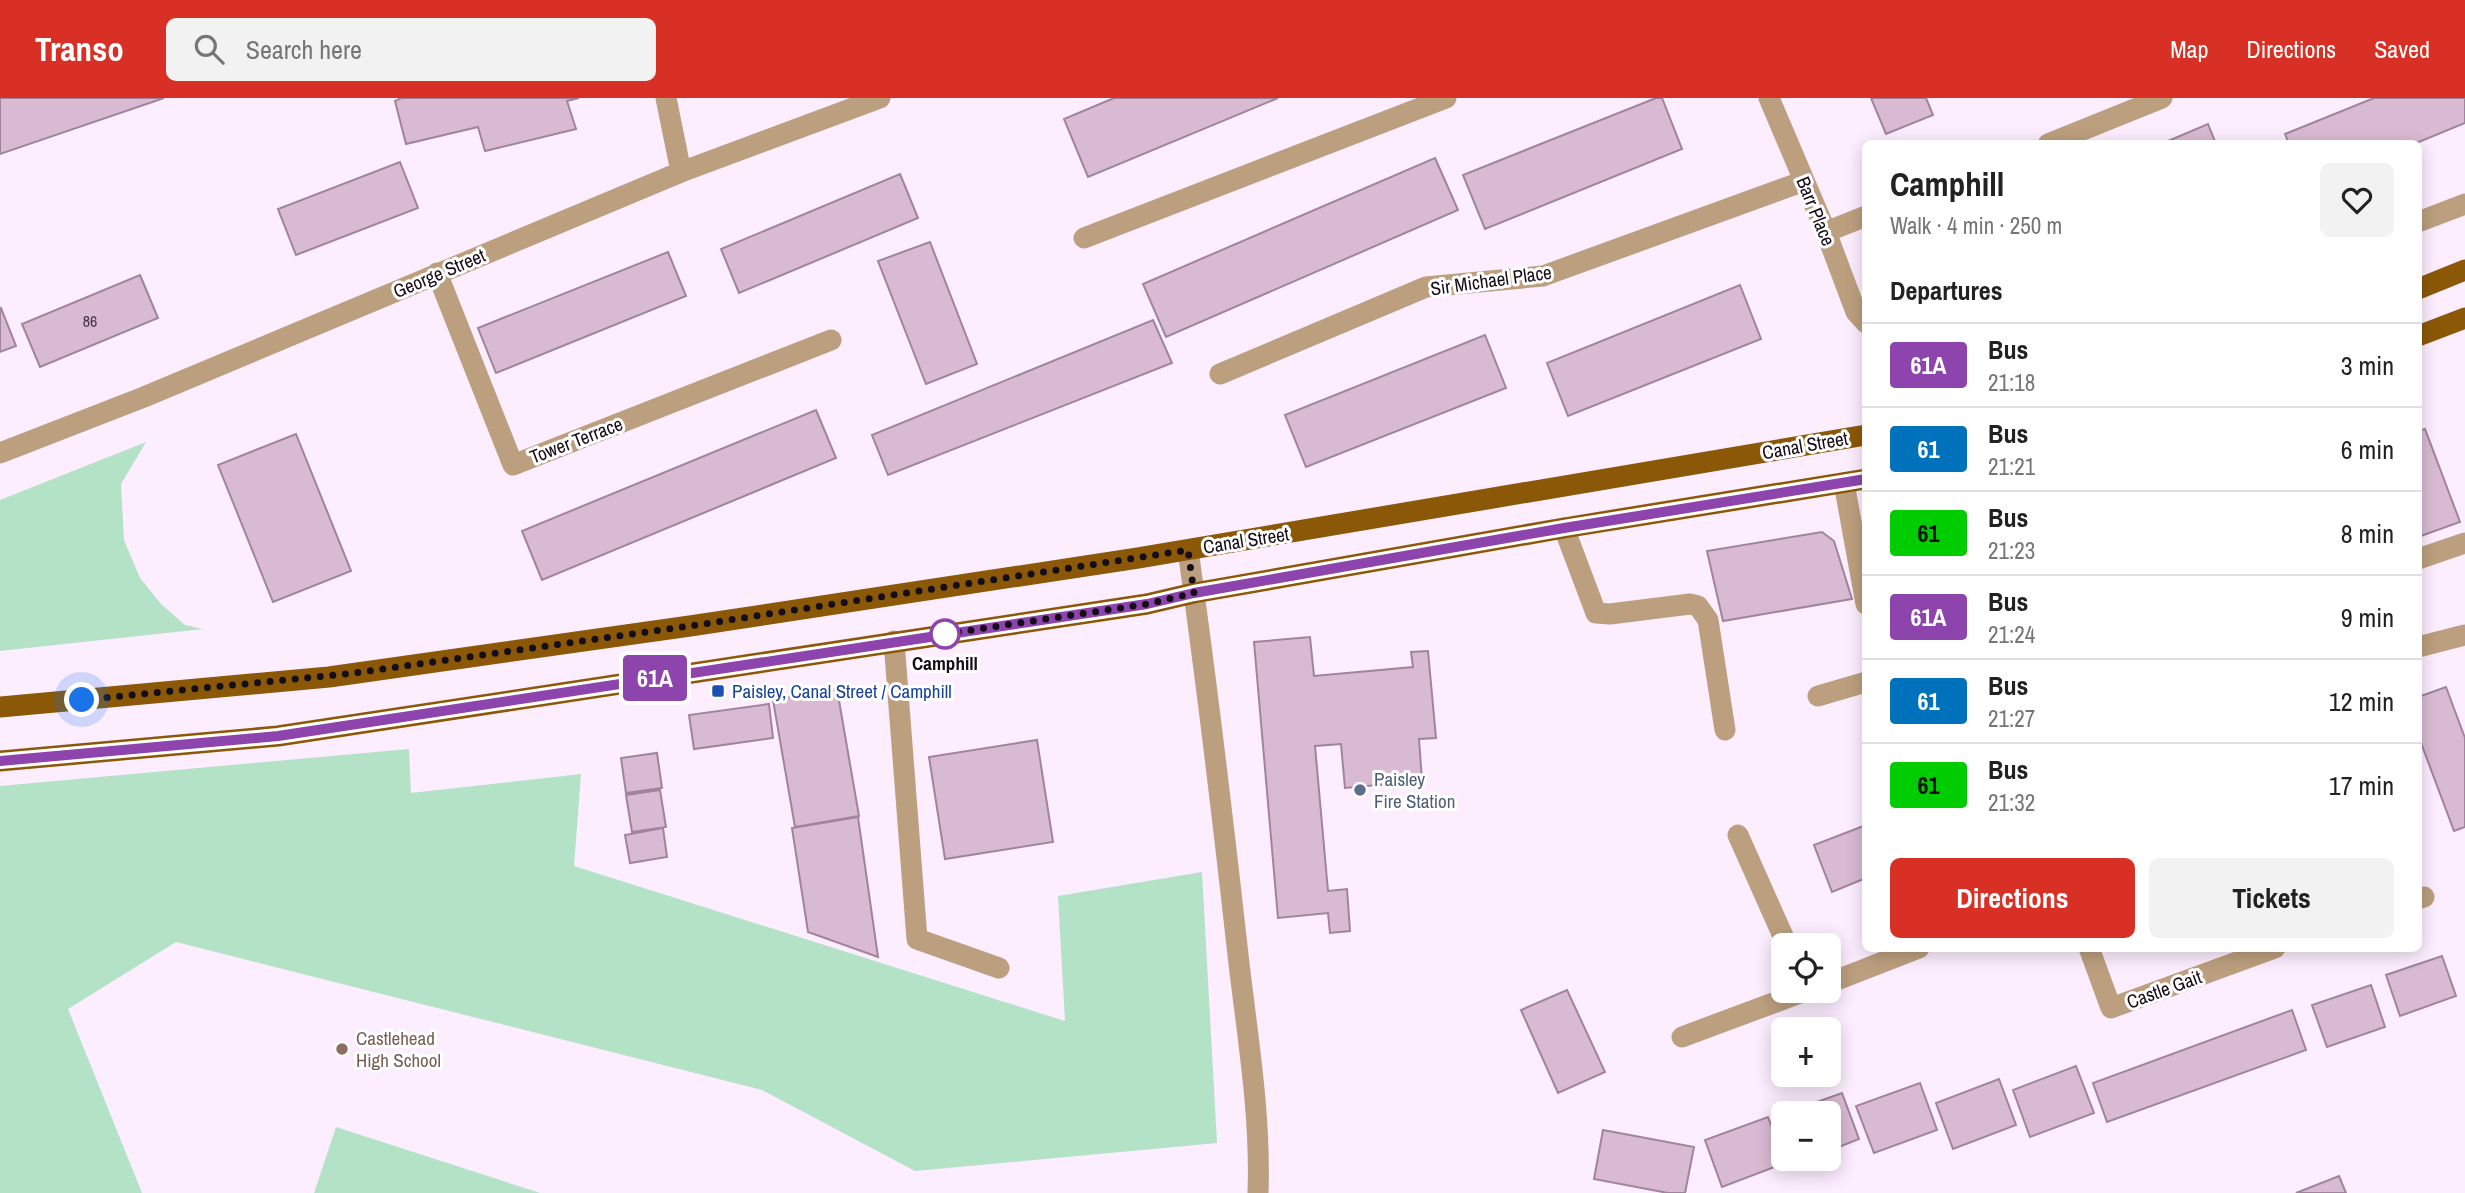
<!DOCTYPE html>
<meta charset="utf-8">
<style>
:root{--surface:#fff;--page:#f2f2f2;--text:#222;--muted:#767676;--line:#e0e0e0;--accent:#d93025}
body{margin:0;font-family:"Archivo Narrow",sans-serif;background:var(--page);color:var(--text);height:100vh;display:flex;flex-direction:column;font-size:26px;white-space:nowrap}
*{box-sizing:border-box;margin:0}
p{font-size:23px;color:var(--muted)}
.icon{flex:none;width:38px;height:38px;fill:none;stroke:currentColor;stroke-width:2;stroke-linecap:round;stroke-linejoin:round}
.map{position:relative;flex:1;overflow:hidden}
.panel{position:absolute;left:1862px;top:42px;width:560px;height:812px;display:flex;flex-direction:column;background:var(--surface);border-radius:10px;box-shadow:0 4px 18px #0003}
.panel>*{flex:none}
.badge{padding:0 14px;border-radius:5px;font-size:24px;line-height:46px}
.fabs{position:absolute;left:1771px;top:835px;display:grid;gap:14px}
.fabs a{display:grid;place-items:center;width:70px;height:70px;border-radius:10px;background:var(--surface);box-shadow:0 4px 18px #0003;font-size:35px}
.you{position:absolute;width:35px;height:35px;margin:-18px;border:5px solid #fff;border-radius:50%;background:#1a73e8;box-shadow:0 0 0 10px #1a73e833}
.map>.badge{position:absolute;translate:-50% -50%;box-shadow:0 0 0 4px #fff}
h2{padding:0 28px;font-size:26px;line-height:63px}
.round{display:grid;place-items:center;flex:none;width:74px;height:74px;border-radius:10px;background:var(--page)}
.head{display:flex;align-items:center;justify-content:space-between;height:119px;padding:0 28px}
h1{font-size:33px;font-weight:800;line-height:52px}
.primary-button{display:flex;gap:14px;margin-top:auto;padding:14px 28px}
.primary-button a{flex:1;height:80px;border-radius:10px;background:var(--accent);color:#fff;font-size:28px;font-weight:800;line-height:80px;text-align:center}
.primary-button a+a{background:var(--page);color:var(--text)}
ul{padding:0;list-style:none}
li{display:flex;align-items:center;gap:21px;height:84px;padding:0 28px;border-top:2px solid var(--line)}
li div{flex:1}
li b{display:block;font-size:26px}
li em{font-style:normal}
li .badge{min-width:77px;font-weight:700;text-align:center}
header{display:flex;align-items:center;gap:42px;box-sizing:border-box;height:98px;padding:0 35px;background:var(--accent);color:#fff}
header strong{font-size:33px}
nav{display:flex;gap:38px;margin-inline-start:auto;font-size:24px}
.search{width:490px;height:63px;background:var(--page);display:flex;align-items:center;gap:18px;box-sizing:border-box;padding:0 24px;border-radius:10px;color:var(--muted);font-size:26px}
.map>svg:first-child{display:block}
.green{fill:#b3e2c7}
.building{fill:#d9bad3;stroke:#a1849b;stroke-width:2}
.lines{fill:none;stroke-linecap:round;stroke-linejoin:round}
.minor{stroke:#bc9f7e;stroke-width:21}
.major{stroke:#8b5807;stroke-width:21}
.line-casing{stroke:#fff;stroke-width:16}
.line{stroke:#8e44ad;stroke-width:10}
.walk{stroke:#150d17;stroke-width:7;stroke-dasharray:0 12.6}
.stop-dot{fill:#fff;stroke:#8e44ad;stroke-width:3.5}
.transit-dot{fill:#1a4fb4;stroke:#fff;stroke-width:2.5}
.service-dot{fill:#5c6f8a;stroke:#fff;stroke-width:2.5}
.education-dot{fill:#8d6e63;stroke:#fff;stroke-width:2.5}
.labels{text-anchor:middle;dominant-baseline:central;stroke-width:6;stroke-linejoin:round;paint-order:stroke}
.number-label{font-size:16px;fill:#463846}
.street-label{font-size:19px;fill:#150d17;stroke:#fff}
.stop-label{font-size:19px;font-weight:bold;fill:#150d17;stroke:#fff}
.transit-label{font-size:19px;fill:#164399;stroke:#fff;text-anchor:start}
.service-label{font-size:19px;fill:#4e5e75;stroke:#fff;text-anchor:start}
.education-label{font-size:19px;fill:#785e54;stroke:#fff;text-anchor:start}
</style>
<header>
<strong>Transo</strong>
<div class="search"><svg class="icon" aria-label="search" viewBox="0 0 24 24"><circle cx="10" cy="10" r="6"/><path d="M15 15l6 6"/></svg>Search here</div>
<nav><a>Map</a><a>Directions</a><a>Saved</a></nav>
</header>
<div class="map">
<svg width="2465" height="1095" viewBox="0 0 2465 1095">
<rect width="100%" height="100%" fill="#fcedff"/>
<!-- green -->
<path class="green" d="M 146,344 L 121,386 L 124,442 L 140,480 L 161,506 L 185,527 L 203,531 L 0,553 L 0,402 Z
M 409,651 L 411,695 L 581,676 L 574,768 L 1065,923 L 1058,798 L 1202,774 L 1217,1045 L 915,1073 L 762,992 L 176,844 L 68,911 L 142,1095 L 0,1095 L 0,688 Z
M 336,1029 L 540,1095 L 314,1095 Z"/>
<!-- building -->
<path class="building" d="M 0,0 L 164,0 L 0,56 Z
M 401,0 L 579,0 L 567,3 L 576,31 L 485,53 L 478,29 L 406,46 L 395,3 Z
M 1114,0 L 1278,0 L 1088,79 L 1064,21 Z
M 1656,0 L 1662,0 L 1682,51 L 1485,131 L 1463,77 Z
M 1871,0 L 1926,0 L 1933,17 L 1886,36 Z
M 2374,0 L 2465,0 L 2465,25 L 2414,46 L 2289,46 L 2285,36 Z
M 2208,26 L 2216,46 L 2161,46 Z
M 1435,60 L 1458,112 L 1166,239 L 1143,186 Z
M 400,64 L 418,110 L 296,157 L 278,111 Z
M 900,76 L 918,120 L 739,195 L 721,151 Z
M 930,144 L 977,266 L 926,286 L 878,163 Z
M 668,154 L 686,198 L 496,275 L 478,230 Z
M 140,177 L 158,220 L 40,269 L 22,226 Z
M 1740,187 L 1761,241 L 1568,318 L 1547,265 Z
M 1,210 L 16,248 L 0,254 L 0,211 Z
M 1153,222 L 1172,265 L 888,377 L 872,337 Z
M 1485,237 L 1506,290 L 1306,369 L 1285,317 Z
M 816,312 L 836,360 L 542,482 L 522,433 Z
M 2425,331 L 2460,424 L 2418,439 L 2418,333 Z
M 296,336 L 351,473 L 273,504 L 218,367 Z
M 1822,434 L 1834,443 L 1852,501 L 1723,523 L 1707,453 Z
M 1310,539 L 1314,578 L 1413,569 L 1411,554 L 1428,553 L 1436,640 L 1419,641 L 1422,683 L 1345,690 L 1341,646 L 1315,648 L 1328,793 L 1347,791 L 1350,833 L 1330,835 L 1328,815 L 1278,820 L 1254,544 Z
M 2446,589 L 2465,640 L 2465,729 L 2454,733 L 2418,637 L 2418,599 Z
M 837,591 L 859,718 L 795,729 L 773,602 Z
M 769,606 L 773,640 L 694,651 L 689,617 Z
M 1037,642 L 1053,744 L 945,761 L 929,659 Z
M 657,655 L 662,690 L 626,695 L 621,660 Z
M 660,692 L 666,729 L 632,734 L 626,697 Z
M 858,719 L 878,859 L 808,834 L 792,730 Z
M 1866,727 L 1866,780 L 1832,794 L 1814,747 Z
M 663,730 L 667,759 L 630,765 L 625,737 Z
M 2442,858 L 2456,898 L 2400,918 L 2386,877 Z
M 2371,887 L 2385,929 L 2327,949 L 2312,907 Z
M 1567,892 L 1605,974 L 1558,995 L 1521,912 Z
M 2292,912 L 2306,952 L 2107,1024 L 2093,985 Z
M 2076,968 L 2094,1015 L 2030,1039 L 2013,992 Z
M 1999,981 L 2016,1027 L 1953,1051 L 1936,1005 Z
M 1920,985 L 1937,1032 L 1874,1055 L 1856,1008 Z
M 1842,995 L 1859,1041 L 1829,1053 L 1829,1015 L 1786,1015 Z
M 1768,1019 L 1785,1065 L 1722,1089 L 1705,1042 Z
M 1603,1032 L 1694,1049 L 1685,1095 L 1668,1095 L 1594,1081 Z
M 2339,1078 L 2346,1095 L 2296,1095 Z"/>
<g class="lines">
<!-- minor -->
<path class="minor" d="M 666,0 L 681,74
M 1769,0 L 1826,134 L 1856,214 L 1866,225
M 2048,46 L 2162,0
M 2418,124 L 2465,106
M 1826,134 L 1866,118
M 1084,140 L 1446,0
M 437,175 L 513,367 L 831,242
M 1220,276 L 1426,189 L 1543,178 L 1804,83
M 0,355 L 144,299 L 681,74 L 880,0
M 1844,385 L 1866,506
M 1564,430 L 1596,515 L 1610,516 L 1690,506 L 1698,508 L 1708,522 L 1725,632
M 1188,452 C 1207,587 1223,722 1238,857 C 1247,936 1261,1016 1258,1095
M 2418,461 L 2465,445
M 894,543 L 917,841 L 999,870
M 2418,549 L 2465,537
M 1818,598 L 1866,584
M 1738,737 L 1787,847
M 2418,801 L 2424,799
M 2089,850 L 2111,910 L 2275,850
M 1829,885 L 1919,850
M 1682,939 L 1808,892"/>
<!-- major -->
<path class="major" d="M 2418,191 L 2465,172
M 2418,238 L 2465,220
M 0,609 L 329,579 L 690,528 L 1138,460 L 1866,337
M 0,663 L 278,638 L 1147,506 L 1194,495 L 1564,430 L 1866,381"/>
</g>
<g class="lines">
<defs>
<path id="line" d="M 0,663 L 278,638 L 1147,506 L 1194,495 L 1564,430 L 1866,381"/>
</defs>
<!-- line casing -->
<use href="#line" class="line-casing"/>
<!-- line -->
<use href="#line" class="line"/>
<!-- walk -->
<path class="walk" d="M 82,602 L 355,575 L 690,528 L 1188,452 L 1194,495 L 1147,506 L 945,536"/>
</g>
<!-- markers -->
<circle class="stop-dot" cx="945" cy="536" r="14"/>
<rect class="transit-dot" x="711" y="586" width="14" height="14" rx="3.5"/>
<circle class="service-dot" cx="1360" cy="692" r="7"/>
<circle class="education-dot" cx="342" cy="951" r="7"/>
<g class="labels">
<!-- number labels -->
<g class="number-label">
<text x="90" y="223">86</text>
</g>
<!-- street labels -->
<g class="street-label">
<text transform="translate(1816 113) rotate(68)">Barr Place</text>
<text transform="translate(439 175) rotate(-23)">George Street</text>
<text transform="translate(1491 182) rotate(-8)">Sir Michael Place</text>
<text transform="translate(576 342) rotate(-21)">Tower Terrace</text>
<text transform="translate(1805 347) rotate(-10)">Canal Street</text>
<text transform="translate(1246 442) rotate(-9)">Canal Street</text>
<text transform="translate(2164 891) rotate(-20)">Castle Gait</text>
</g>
<!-- stop labels -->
<g class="stop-label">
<text x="945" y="565">Camphill</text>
</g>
<!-- transit labels -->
<g class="transit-label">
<text x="732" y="593">Paisley, Canal Street / Camphill</text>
</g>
<!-- service labels -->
<g class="service-label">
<text x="1374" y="681">Paisley<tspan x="1374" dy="22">Fire Station</tspan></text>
</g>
<!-- education labels -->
<g class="education-label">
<text x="356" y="940">Castlehead<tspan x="356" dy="22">High School</tspan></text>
</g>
</g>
</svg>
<div class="fabs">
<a><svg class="icon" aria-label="locate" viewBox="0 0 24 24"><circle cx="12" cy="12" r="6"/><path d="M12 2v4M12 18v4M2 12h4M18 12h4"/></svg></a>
<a>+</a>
<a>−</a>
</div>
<div class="you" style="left:82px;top:602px"></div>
<b class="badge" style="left:655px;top:580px;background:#8e44ad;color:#fff">61A</b>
<section class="panel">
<div class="head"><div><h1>Camphill</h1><p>Walk · 4 min · 250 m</p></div><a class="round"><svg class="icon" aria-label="heart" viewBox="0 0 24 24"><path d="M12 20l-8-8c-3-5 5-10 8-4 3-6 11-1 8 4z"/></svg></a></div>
<h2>Departures</h2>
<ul>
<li><span class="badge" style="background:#8e44ad;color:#fff">61A</span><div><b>Bus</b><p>21:18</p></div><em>3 min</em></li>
<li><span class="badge" style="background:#0072bc;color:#fff">61</span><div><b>Bus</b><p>21:21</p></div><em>6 min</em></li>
<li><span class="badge" style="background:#0c0;color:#111">61</span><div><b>Bus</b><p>21:23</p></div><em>8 min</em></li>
<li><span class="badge" style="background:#8e44ad;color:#fff">61A</span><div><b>Bus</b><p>21:24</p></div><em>9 min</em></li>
<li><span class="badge" style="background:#0072bc;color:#fff">61</span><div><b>Bus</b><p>21:27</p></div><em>12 min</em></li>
<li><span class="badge" style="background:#0c0;color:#111">61</span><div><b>Bus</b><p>21:32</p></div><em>17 min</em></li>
</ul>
<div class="primary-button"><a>Directions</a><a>Tickets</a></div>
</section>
</div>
